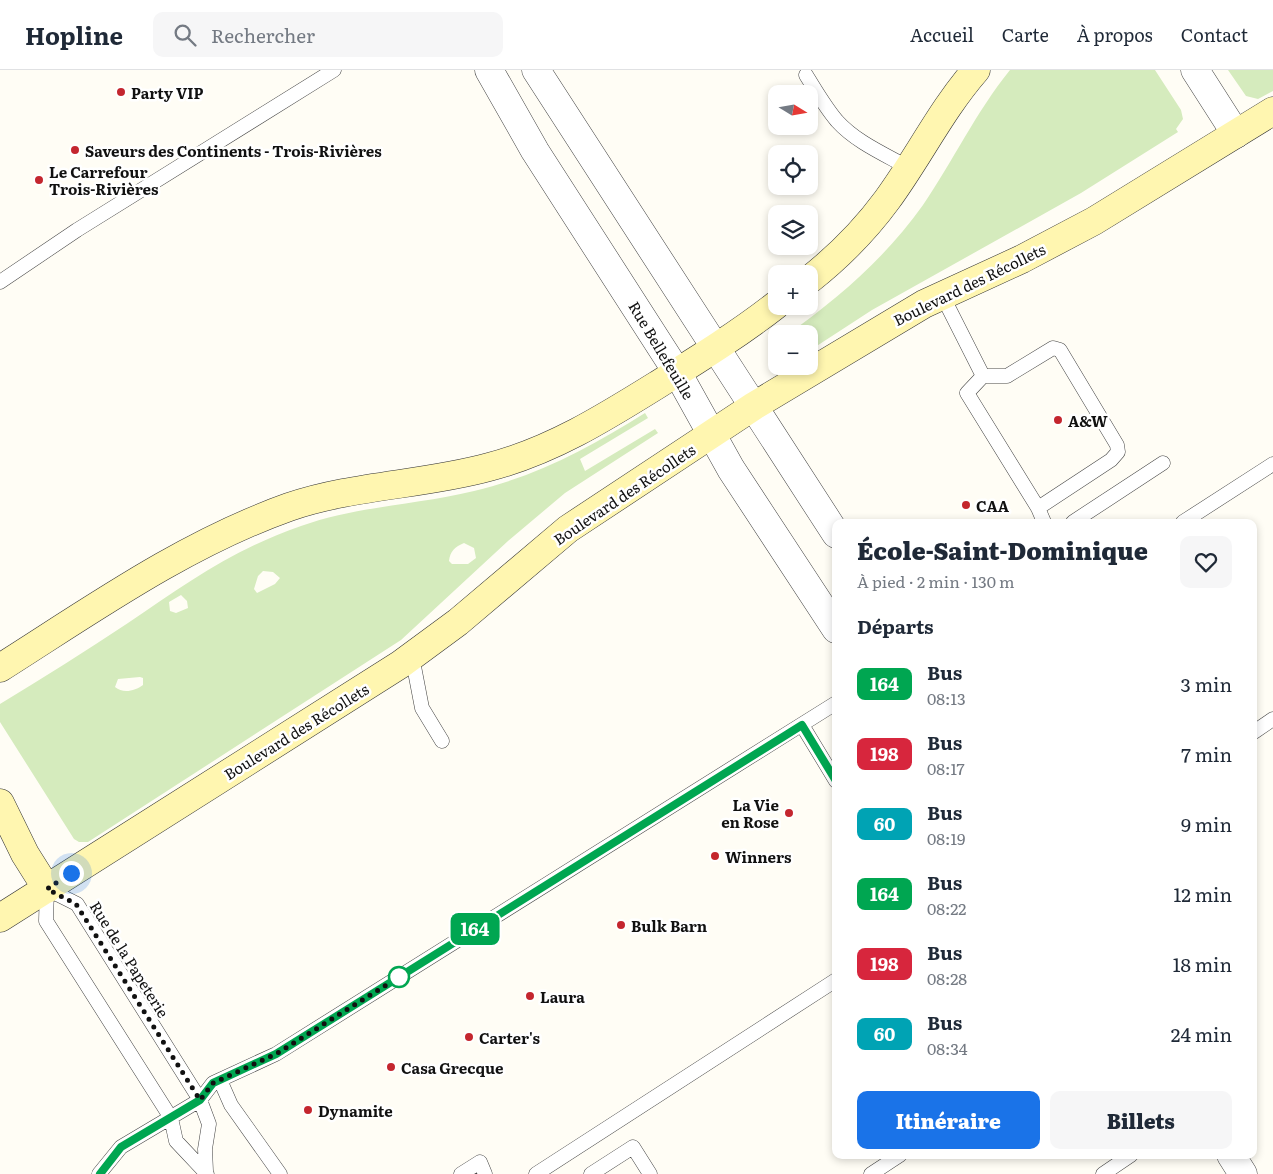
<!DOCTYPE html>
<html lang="fr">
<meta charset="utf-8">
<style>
:root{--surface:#fff;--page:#f6f6f7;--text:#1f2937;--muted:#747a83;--line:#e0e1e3;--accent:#1a73e8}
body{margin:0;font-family:Literata,serif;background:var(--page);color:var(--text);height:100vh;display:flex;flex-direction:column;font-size:19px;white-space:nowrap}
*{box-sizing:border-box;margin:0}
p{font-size:16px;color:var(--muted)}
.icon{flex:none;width:28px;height:28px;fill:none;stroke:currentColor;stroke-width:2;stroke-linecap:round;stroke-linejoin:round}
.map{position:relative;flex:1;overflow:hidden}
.panel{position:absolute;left:832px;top:449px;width:425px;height:640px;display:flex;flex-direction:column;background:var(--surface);border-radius:10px;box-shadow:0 2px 8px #0003}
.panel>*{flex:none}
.badge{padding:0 10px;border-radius:8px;font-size:18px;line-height:32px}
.needle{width:32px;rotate:101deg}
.tools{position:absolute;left:768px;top:15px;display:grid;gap:10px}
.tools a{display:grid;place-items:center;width:50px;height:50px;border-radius:10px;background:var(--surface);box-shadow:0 2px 8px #0003;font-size:25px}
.you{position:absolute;width:25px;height:25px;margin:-12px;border:4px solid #fff;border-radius:50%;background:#1a73e8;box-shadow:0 0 0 8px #1a73e833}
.map>.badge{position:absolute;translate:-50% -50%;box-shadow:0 0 0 2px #fff}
h2{padding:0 25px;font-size:19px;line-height:45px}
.round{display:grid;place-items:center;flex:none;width:52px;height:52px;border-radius:10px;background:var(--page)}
.headline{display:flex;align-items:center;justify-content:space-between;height:85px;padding:0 25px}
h1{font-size:24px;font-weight:800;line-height:38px}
.action{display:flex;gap:10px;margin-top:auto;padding:10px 25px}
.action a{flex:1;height:58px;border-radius:10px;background:var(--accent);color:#fff;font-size:20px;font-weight:800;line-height:58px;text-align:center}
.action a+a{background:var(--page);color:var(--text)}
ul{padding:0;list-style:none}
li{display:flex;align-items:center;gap:15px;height:70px;padding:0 25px}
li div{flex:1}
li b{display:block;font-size:19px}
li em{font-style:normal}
li .badge{min-width:55px;font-weight:700;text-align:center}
header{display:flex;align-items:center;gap:30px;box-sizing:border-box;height:70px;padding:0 25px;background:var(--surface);border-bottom:1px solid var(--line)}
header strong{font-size:24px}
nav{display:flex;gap:28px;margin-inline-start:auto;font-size:18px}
.search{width:350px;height:45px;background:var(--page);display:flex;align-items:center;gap:12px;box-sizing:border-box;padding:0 18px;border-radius:10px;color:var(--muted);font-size:19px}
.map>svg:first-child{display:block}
.green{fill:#d5ebbd;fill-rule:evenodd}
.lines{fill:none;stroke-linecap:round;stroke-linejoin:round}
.service-casing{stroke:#444;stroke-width:15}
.minor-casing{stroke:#444;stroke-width:29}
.tertiary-casing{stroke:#444;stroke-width:29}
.secondary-casing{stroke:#333;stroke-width:29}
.service{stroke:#fff;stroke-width:14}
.minor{stroke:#fff;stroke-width:28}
.tertiary{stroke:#fff;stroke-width:28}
.secondary{stroke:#fff6b0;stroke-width:28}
.line-casing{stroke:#fff;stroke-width:11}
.line{stroke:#00a651;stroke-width:8}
.walk{stroke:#111;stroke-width:5;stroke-dasharray:0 9}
.poi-dot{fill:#c4262e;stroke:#fff;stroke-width:2}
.stop-dot{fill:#fff;stroke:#00a651;stroke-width:2.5}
.labels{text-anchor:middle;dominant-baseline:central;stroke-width:5;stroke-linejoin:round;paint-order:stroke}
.poi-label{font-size:15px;font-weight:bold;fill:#111;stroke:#fff;text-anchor:start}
.street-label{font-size:15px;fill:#111;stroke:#fff}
</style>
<header>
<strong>Hopline</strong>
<div class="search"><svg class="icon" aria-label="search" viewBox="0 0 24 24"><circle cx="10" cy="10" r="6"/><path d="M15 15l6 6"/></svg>Rechercher</div>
<nav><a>Accueil</a><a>Carte</a><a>À propos</a><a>Contact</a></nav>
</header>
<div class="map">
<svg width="1273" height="1104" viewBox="0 0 1273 1104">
<rect width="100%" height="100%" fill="#fffdf5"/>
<!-- green -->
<path class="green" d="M 1010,0 L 1155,0 L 1181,40 L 1183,49 L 1176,59 L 1178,62 L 1081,123 L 872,240 L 809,281 L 809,264 L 788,264 C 839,228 887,186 923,135 C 953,91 976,42 1010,0 Z
M 1228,0 L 1273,0 L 1273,21 L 1258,29 L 1246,26 Z
M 645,343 L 648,348 L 580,389 L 585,401 L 655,359 L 658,363 L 565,423 L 508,471 L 401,570 L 88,772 L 79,772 L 74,769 L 0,652 L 0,634 C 43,608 86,581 128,553 C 187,513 232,480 301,456 C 357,436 417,435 474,421 C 537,406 591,377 645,343 ZM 464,473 L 474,478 L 476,488 L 468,494 L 452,494 L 449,491 C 450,481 455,477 464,473 ZM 263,501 L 273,502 L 280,508 L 275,514 L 257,523 L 254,519 L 258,506 ZM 181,525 L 187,531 L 188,538 L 176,543 L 170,541 L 169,532 ZM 140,607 L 143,608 L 143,615 C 135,621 123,624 115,617 L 118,609 Z"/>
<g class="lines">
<defs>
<path id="service" d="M 806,5 C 816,21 825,37 837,51 C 856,72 884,84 909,98
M 0,212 L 77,160 L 334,0
M 942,225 L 983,306
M 1038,438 L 1111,390 L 1118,382 L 1117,375 L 1060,280 L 1053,278 L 1007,306 L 983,306 L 967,323 L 1038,438 L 1044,452
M 1073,452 L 1163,393
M 1183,452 L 1273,394
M 412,586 L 422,638 L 442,671
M 802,655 L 836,711
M 1254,662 L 1273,649
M 220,1010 L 231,1035 L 280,1104
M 206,1101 L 205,1079 L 209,1054 L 200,1030 L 77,834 L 47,819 L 46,851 L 171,1048 L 176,1071 L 207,1104
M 99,1104 L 121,1077 L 200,1030 L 213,1013 L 276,984 L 836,633
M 461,1104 L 480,1092 L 485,1104
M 536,1104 L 836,910
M 591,1104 L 633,1077 L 650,1104
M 871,1104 L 900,1085
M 1103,1104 L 1131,1085"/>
<path id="minor" d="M 1195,0 L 1236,64"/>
<path id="tertiary" d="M 489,0 L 535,81 L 677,302 L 731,399 L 836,559
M 536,0 L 836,464
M 1231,1085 L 1243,1104"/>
<path id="secondary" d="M 809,210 C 838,187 865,160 887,130 C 918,88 941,40 976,0
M 0,598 C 93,539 185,474 289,437 C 353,415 424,415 489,397 C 551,381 604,348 657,315 C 697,290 739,264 776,235
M 0,733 L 25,784 L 47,819
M 0,848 L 401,594 L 458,552 L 568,459 L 754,336 L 924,234 L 1022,189 L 1094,151 L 1273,41"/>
</defs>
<!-- service casing -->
<use href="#service" class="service-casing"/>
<!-- minor casing -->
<use href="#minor" class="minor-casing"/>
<!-- tertiary casing -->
<use href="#tertiary" class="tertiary-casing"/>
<!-- secondary casing -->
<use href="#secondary" class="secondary-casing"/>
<!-- service -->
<use href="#service" class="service"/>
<!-- minor -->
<use href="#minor" class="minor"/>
<!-- tertiary -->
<use href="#tertiary" class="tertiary"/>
<!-- secondary -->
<use href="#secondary" class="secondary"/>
</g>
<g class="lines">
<defs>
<path id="line" d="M 100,1104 L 121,1077 L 200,1030 L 213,1013 L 276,984 L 802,655 L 836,711"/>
</defs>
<!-- line casing -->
<use href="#line" class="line-casing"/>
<!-- line -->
<use href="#line" class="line"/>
<!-- walk -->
<path class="walk" d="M 71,803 L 47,819 L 76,834 L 200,1030 L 213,1013 L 276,984 L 399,907"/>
</g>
<!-- markers -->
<g class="poi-dot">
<circle cx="121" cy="22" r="5"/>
<circle cx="75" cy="80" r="5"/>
<circle cx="39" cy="110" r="5"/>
<circle cx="1058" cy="350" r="5"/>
<circle cx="966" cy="435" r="5"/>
<circle cx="789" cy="743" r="5"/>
<circle cx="715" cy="786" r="5"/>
<circle cx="621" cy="855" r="5"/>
<circle cx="530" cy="926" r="5"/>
<circle cx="469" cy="967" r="5"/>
<circle cx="391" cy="997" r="5"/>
<circle cx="308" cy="1040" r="5"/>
</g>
<circle class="stop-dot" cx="399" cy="907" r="10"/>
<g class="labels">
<!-- poi labels -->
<g class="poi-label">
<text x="131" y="22">Party VIP</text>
<text x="85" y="80">Saveurs des Continents - Trois-Rivières</text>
<text x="49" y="101">Le Carrefour<tspan x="49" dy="17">Trois-Rivières</tspan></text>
<text x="1068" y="350">A&amp;W</text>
<text x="976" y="435">CAA</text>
<text x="779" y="734" text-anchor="end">La Vie<tspan x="779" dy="17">en Rose</tspan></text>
<text x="725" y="786">Winners</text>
<text x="631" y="855">Bulk Barn</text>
<text x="540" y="926">Laura</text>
<text x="479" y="967">Carter's</text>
<text x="401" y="997">Casa Grecque</text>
<text x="318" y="1040">Dynamite</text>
</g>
<!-- street labels -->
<g class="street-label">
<text transform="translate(969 214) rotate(-26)">Boulevard des Récollets</text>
<text transform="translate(662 280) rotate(59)">Rue Bellefeuille</text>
<text transform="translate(624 424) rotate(-34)">Boulevard des Récollets</text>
<text transform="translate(296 661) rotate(-32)">Boulevard des Récollets</text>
<text transform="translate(130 889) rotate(58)">Rue de la Papeterie</text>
</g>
</g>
</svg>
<div class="tools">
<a><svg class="needle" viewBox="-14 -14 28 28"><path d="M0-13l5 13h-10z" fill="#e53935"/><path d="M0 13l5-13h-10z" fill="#747a83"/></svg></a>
<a><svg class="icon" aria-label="locate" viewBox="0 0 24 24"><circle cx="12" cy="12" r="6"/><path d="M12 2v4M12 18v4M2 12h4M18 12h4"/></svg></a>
<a><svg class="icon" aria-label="layers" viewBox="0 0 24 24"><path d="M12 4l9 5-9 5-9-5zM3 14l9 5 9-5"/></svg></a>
<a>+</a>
<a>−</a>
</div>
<div class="you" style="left:71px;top:803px"></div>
<b class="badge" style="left:475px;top:859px;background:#00a651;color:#fff">164</b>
<section class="panel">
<div class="headline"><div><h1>École-Saint-Dominique</h1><p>À pied · 2 min · 130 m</p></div><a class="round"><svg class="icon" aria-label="heart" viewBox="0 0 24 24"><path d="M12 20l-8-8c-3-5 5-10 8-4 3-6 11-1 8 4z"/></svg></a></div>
<h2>Départs</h2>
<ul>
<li><span class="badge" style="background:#00a651;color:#fff">164</span><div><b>Bus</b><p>08:13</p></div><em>3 min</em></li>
<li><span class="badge" style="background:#d7263d;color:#fff">198</span><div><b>Bus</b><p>08:17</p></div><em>7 min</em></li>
<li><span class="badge" style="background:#00a3b4;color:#fff">60</span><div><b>Bus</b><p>08:19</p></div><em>9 min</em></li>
<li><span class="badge" style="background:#00a651;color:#fff">164</span><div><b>Bus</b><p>08:22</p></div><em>12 min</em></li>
<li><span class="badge" style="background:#d7263d;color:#fff">198</span><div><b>Bus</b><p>08:28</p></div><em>18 min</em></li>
<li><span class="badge" style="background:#00a3b4;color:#fff">60</span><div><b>Bus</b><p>08:34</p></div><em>24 min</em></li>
</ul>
<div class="action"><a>Itinéraire</a><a>Billets</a></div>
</section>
</div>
